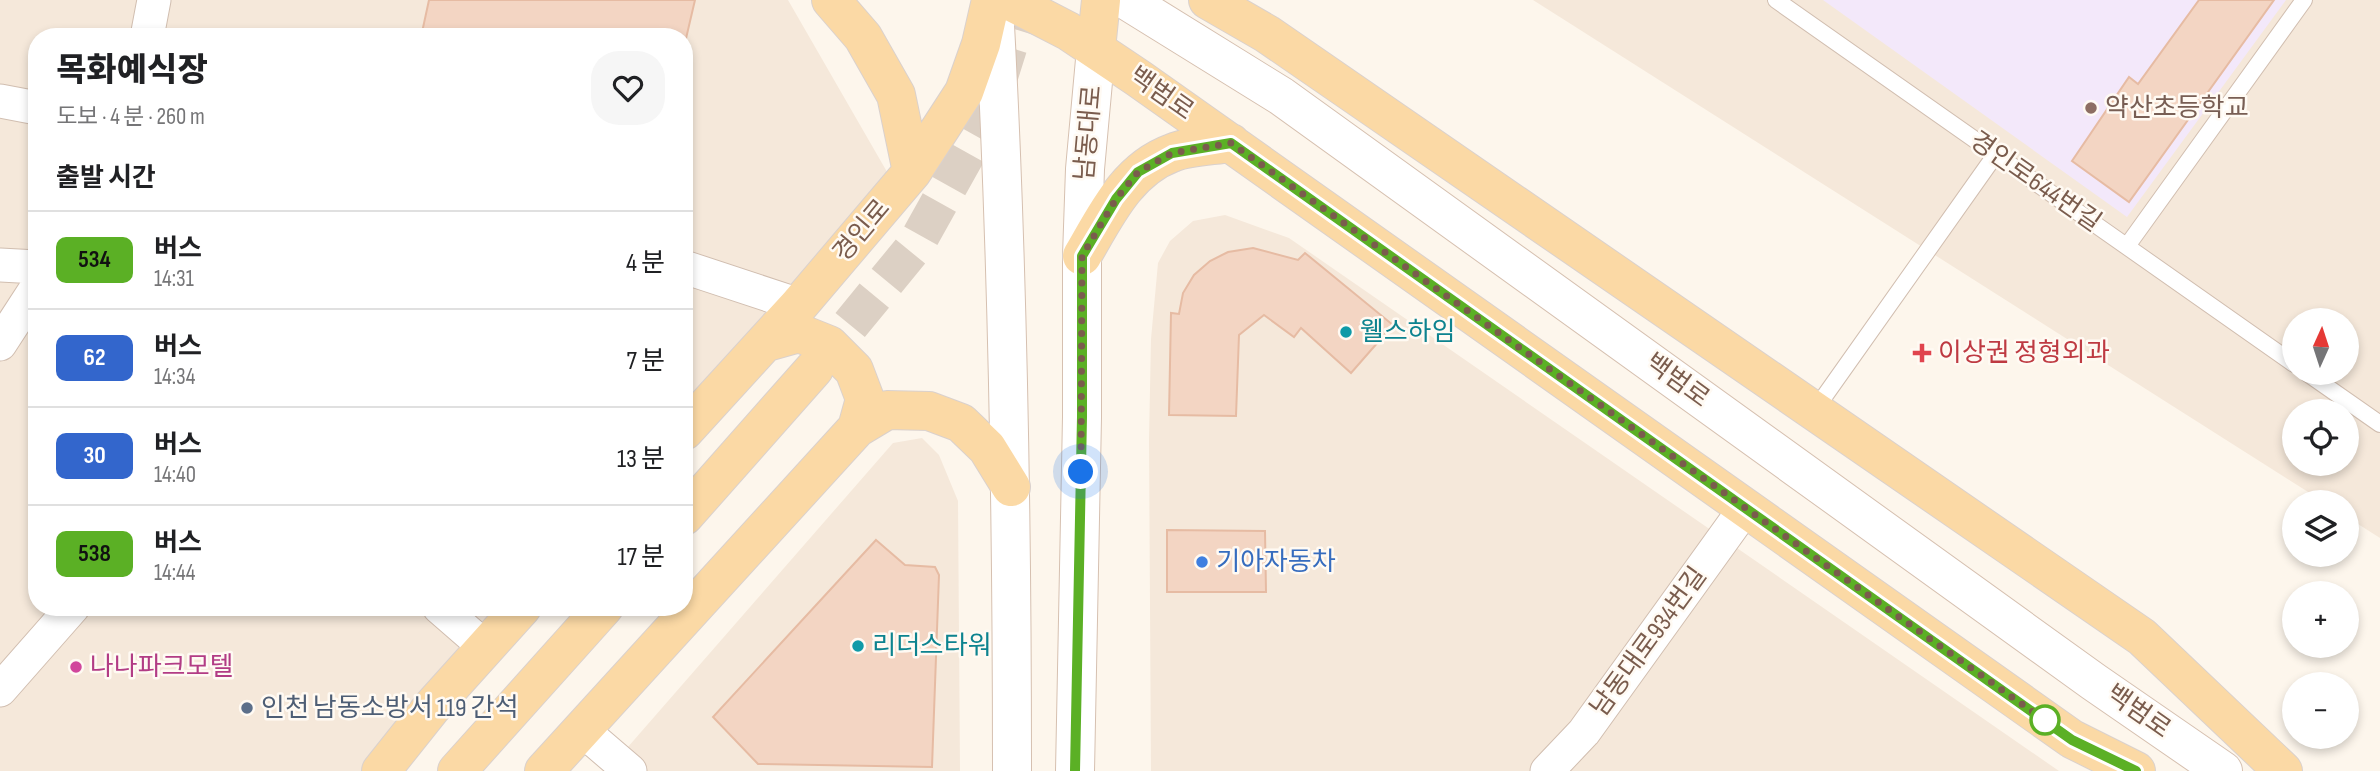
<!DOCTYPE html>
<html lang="ko">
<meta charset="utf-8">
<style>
:root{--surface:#fff;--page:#f6f6f6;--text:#202124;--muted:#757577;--line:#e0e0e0}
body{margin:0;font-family:"Sofia Sans Condensed","Noto Sans KR",sans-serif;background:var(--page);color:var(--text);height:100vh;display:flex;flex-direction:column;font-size:26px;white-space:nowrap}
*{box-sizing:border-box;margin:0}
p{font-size:23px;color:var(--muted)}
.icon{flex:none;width:38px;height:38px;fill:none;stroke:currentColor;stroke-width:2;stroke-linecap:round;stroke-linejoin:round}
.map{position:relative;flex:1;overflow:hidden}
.drawer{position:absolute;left:28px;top:28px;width:665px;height:588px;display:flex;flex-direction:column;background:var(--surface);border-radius:28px;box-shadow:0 4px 10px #0003}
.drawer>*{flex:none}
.badge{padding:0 14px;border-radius:10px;font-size:24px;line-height:46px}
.needle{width:46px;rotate:3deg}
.fabs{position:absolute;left:2282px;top:308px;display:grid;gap:14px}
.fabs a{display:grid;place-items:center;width:77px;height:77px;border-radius:50%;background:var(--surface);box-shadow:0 4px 10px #0003;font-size:35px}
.you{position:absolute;width:35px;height:35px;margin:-18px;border:5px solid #fff;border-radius:50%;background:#1a73e8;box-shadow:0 0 0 10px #1a73e833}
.map>.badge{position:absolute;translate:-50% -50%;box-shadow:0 0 0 4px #fff}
h2{padding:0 28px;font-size:26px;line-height:63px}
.round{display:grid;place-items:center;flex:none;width:74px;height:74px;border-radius:28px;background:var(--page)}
.summary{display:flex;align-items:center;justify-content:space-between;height:119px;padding:0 28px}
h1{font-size:33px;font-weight:800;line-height:52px}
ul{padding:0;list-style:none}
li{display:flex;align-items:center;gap:21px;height:98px;padding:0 28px;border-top:2px solid var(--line)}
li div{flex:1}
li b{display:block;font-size:26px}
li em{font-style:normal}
li .badge{min-width:77px;font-weight:700;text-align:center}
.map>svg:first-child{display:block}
.residential{fill:#f5e8da;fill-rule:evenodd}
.education{fill:#f3e8fa}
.building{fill:#f3d5c3;stroke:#e6bba3;stroke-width:2}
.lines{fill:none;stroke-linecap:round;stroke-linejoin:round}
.primary-tunnel{stroke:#dcd0c4;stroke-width:38;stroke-dasharray:38 19;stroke-linecap:butt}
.lane-casing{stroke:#d1beb0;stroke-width:18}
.street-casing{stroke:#d1beb0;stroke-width:35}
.secondary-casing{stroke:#d6c0b0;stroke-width:40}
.primary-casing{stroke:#dad1cd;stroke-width:40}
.lane{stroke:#fff;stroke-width:16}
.street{stroke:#fff;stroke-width:33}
.secondary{stroke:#fff;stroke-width:38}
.primary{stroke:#fbd9a5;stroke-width:38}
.line-casing{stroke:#fff;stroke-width:16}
.line{stroke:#5bb025;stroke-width:10}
.walk{stroke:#7a5c4d;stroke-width:7;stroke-dasharray:0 12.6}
.education-dot{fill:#8d6e63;stroke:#fffaf3;stroke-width:2.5}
.culture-dot{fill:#0f9aa8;stroke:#fffaf3;stroke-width:2.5}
.health-dot{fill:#e0444e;stroke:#fffaf3;stroke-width:2.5}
.shop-dot{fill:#3f7fe0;stroke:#fffaf3;stroke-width:2.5}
.hotel-dot{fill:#d1479c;stroke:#fffaf3;stroke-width:2.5}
.service-dot{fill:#5c6f8a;stroke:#fffaf3;stroke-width:2.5}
.stop-dot{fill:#fff;stroke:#5bb025;stroke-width:3.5}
.labels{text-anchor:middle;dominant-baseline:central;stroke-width:5;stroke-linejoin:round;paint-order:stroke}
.street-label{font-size:26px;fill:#7a5c4d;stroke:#fffaf3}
.education-label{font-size:26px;fill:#785e54;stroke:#fffaf3;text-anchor:start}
.culture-label{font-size:26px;fill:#0d838f;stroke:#fffaf3;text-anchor:start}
.health-label{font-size:26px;fill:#be3a42;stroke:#fffaf3;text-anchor:start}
.shop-label{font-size:26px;fill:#366cbe;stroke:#fffaf3;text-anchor:start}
.hotel-label{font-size:26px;fill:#b23c85;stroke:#fffaf3;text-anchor:start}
.service-label{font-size:26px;fill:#4e5e75;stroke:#fffaf3;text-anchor:start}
</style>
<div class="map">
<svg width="2380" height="771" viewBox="0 0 2380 771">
<rect width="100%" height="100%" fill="#fdf6ec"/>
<!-- residential -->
<path class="residential" d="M 0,0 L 788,0 L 894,184 L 684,415 L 684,37 L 37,37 L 37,607 L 511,607 L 363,771 L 0,771 Z
M 1533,0 L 2380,0 L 2380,538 L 2347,517 L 2347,502 L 2324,502 ZM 2294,320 L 2347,320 L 2347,373 L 2294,373 ZM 2294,411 L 2347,411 L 2347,464 L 2294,464 Z
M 1225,215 L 1289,238 L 2059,771 L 1151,771 L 1149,440 L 1151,339 L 1158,263 L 1170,241 L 1193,221 Z
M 922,438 L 939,455 L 958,501 L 960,771 L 607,771 L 893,443 Z"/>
<!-- education -->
<path class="education" d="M 1823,0 L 2286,0 L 2127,217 Z"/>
<!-- building -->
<path class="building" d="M 429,0 L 695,0 L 684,47 L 684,37 L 421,37 Z
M 2199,0 L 2274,0 L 2129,202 L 2072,161 L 2129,77 L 2138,84 Z
M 1253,248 L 1298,260 L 1305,253 L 1393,325 L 1351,373 L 1301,328 L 1294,337 L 1264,315 L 1239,335 L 1236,416 L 1169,415 L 1171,313 L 1179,314 L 1183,293 L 1194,275 L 1210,261 L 1228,252 Z
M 1167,530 L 1265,531 L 1266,592 L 1167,592 Z
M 876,540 L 905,565 L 935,567 L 939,575 L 932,767 L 758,764 L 713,717 Z"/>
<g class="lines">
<!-- primary-tunnel -->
<path class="primary-tunnel" d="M 814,369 L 915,246 L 985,121 L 1023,0"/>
<defs>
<path id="lane" d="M 1776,0 L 2294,364
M 2127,246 L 2304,0
M 2307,373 L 2380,424
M 1814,411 L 1996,154"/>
<path id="street" d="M 147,37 L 154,0
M 0,101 L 37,108
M 0,265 L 37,267
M 684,267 L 799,305
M 0,344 L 37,287
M 439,607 L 485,647
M 0,690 L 73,607
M 581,729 L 630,771
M 1547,771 L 1584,732 L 1746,507"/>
<path id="secondary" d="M 1126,0 L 1281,96 L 2094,682 L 2223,771
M 994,6 C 1008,261 1012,516 1012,771
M 1075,771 L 1082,417 L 1082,256 L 1085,169 L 1096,49"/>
<path id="primary" d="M 831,0 L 863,37 L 896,95 L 912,172
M 1008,0 L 1068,31 L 1138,78 L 2072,739 L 2136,771
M 1208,0 L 1267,34 L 2142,637 L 2283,771
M 1096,49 L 1101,0
M 1082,256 C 1105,217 1126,170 1172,153 C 1189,146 1212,146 1231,143
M 767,342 L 799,333 L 829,345 L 854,370 L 865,399 L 857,428
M 684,431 L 799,305 L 912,172 L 964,92 L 981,44 L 991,0
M 684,516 L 814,369
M 381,771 L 432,707 L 522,607
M 457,771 L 604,607
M 544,771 L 857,428 L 887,410 L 929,411 L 961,423 L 987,448 L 1011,487"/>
</defs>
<!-- lane casing -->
<use href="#lane" class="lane-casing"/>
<!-- street casing -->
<use href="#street" class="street-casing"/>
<!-- secondary casing -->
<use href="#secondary" class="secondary-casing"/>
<!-- primary casing -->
<use href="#primary" class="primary-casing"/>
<!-- lane -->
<use href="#lane" class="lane"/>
<!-- street -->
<use href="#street" class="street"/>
<!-- secondary -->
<use href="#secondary" class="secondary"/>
<!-- primary -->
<use href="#primary" class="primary"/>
</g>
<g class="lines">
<defs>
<path id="line" d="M 1075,771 L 1082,417 L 1082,256 L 1116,199 L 1138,172 L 1172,153 L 1231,143 L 2072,740 L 2136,771"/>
</defs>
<!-- line casing -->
<use href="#line" class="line-casing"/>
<!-- line -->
<use href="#line" class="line"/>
<!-- walk -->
<path class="walk" d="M 1081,472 L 1082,256 L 1116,199 L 1138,172 L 1172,153 L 1231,143 L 2050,724 L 2045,720"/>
</g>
<!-- markers -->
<circle class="education-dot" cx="2091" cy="108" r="7"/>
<g class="culture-dot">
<circle cx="1346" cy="332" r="7"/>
<circle cx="858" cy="646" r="7"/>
</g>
<path class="health-dot" d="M1918.5 342.5h7v7h7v7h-7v7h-7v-7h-7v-7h7z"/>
<circle class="shop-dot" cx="1202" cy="562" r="7"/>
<circle class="hotel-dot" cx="76" cy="667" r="7"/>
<circle class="service-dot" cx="247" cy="708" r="7"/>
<circle class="stop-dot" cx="2045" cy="720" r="14"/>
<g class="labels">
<!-- street labels -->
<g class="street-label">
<text transform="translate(1161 94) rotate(35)">백범로</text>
<text transform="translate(1089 133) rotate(-85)">남동대로</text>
<text transform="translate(2035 182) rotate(35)">경인로644번길</text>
<text transform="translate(862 231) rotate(-50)">경인로</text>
<text transform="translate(1677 381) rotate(36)">백범로</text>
<text transform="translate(1649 642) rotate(-54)">남동대로934번길</text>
<text transform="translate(2138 712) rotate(35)">백범로</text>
</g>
<!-- education labels -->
<g class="education-label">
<text x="2105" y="108">약산초등학교</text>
</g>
<!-- culture labels -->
<g class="culture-label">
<text x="1360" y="332">웰스하임</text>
<text x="872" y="646">리더스타워</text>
</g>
<!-- health labels -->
<g class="health-label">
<text x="1938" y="353">이상권 정형외과</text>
</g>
<!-- shop labels -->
<g class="shop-label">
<text x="1216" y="562">기아자동차</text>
</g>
<!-- hotel labels -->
<g class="hotel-label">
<text x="90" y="667">나나파크모텔</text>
</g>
<!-- service labels -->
<g class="service-label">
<text x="261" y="708">인천 남동소방서 119 간석</text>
</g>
</g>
</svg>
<div class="fabs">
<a><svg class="needle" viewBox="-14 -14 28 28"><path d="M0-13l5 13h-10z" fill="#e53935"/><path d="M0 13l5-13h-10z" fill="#757577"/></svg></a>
<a><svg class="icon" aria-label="locate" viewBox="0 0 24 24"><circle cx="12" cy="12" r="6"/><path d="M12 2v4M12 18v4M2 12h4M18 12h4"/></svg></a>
<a><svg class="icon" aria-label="layers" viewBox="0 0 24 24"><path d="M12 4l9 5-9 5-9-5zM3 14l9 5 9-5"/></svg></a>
<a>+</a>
<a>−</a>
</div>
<div class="you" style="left:1081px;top:472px"></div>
<section class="drawer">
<div class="summary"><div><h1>목화예식장</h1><p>도보 · 4 분 · 260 m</p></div><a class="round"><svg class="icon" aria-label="heart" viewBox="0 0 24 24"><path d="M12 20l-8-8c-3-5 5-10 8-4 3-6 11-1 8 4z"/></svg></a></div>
<h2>출발 시간</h2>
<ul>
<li><span class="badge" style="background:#5bb025;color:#111">534</span><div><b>버스</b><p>14:31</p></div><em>4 분</em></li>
<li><span class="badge" style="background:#36c;color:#fff">62</span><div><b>버스</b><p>14:34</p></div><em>7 분</em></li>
<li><span class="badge" style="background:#36c;color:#fff">30</span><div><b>버스</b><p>14:40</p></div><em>13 분</em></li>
<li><span class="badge" style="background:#5bb025;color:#111">538</span><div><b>버스</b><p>14:44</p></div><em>17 분</em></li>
</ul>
</section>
</div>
